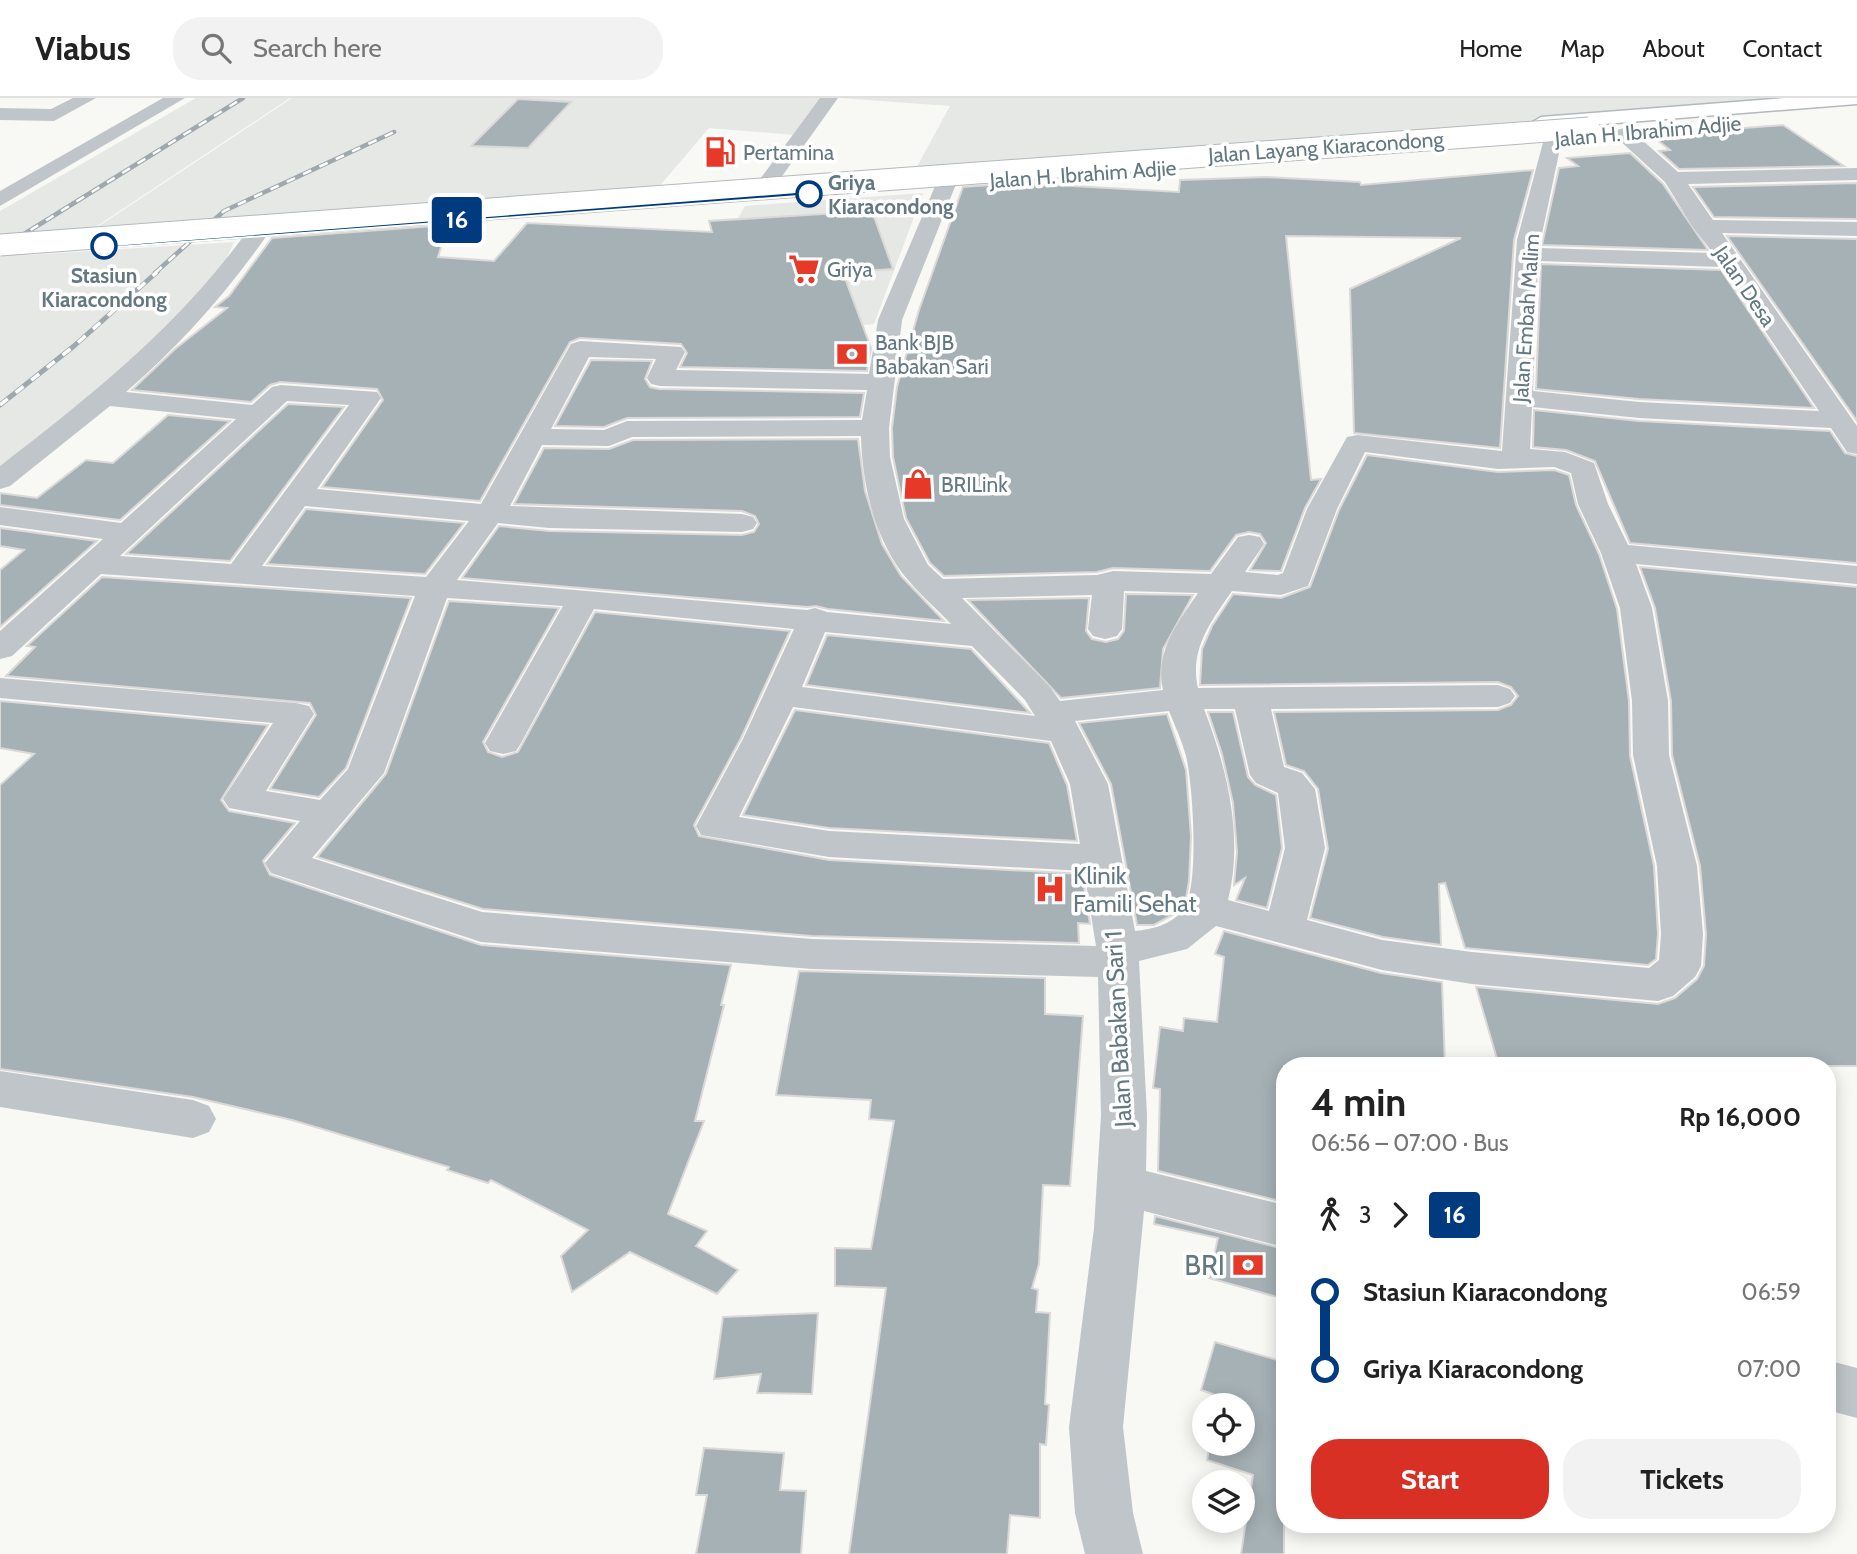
<!DOCTYPE html>
<meta charset="utf-8">
<style>
:root{--surface:#fff;--page:#f2f2f2;--text:#222;--muted:#767676;--line:#e0e0e0;--accent:#d93025}
body{margin:0;font-family:Cabin,sans-serif;background:var(--page);color:var(--text);height:100vh;display:flex;flex-direction:column;font-size:26px;white-space:nowrap}
*{box-sizing:border-box;margin:0}
p{font-size:23px;color:var(--muted)}
.icon{flex:none;width:38px;height:38px;fill:none;stroke:currentColor;stroke-width:2;stroke-linecap:round;stroke-linejoin:round}
.map{position:relative;flex:1;overflow:hidden}
.side{position:absolute;left:1276px;top:959px;width:560px;height:476px;display:flex;flex-direction:column;background:var(--surface);border-radius:28px;box-shadow:0 4px 18px #0003}
.side>*{flex:none}
.badge{padding:0 14px;border-radius:5px;font-size:24px;line-height:46px}
.controls{position:absolute;left:1192px;top:1295px;display:grid;gap:14px}
.controls a{display:grid;place-items:center;width:63px;height:63px;border-radius:50%;background:var(--surface);box-shadow:0 4px 18px #0003;font-size:35px}
.map>.badge{position:absolute;translate:-50% -50%;box-shadow:0 0 0 4px #fff}
.legs{display:flex;align-items:center;gap:10px;height:77px;padding:0 35px;font-size:23px}
.legs p{margin-inline-start:auto}
.summary{display:flex;align-items:center;justify-content:space-between;height:119px;padding:0 35px}
h1{font-size:38px;font-weight:700;line-height:52px}
.cta{display:flex;gap:14px;margin-top:auto;padding:14px 35px}
.cta a{flex:1;height:80px;border-radius:28px;background:var(--accent);color:#fff;font-size:28px;font-weight:700;line-height:80px;text-align:center}
.cta a+a{background:var(--page);color:var(--text)}
ul{padding:0 35px;list-style:none}
li{display:flex;align-items:center;gap:24px;height:77px;font-size:26px}
li i{display:grid;place-items:center;width:10px;height:100%;margin:0 9px;background:currentColor}
li i::after{content:'';width:18px;height:18px;margin:-9px;border:5px solid;border-radius:50%;background:var(--surface)}
li p{margin-inline-start:auto}
li:first-child i{background:linear-gradient(#0000 50%,currentColor 0)}
li:last-child i{background:linear-gradient(currentColor 50%,#0000 0)}
header{display:flex;align-items:center;gap:42px;box-sizing:border-box;height:98px;padding:0 35px;background:var(--surface);border-bottom:2px solid var(--line)}
header strong{font-size:33px}
nav{display:flex;gap:38px;margin-inline-start:auto;font-size:24px}
.search{width:490px;height:63px;background:var(--page);display:flex;align-items:center;gap:18px;box-sizing:border-box;padding:0 24px;border-radius:28px;color:var(--muted);font-size:26px}
.map>svg:first-child{display:block}
.built{fill:#e6e8e6}
.building{fill:#a6b1b5;stroke:#dad9d8;stroke-width:2}
.lines{fill:none;stroke-linecap:round;stroke-linejoin:round}
.major-casing{stroke:#b3b9bc;stroke-width:3}
.minor{fill:#bfc5c8;fill-rule:evenodd}
.major{fill:#fff;fill-rule:evenodd}
.rail-far1-casing{stroke:#9ea8ad;stroke-width:4.5}
.rail-casing{stroke:#9ea8ad;stroke-width:5}
.rail-far1{stroke:#fff;stroke-width:2.5;stroke-dasharray:9;stroke-linecap:butt}
.rail{stroke:#fff;stroke-width:3.5;stroke-dasharray:10;stroke-linecap:butt}
.major-bridge-casing{stroke:#b3b9bc;stroke-width:23;stroke-linecap:butt}
.major-bridge{stroke:#fff;stroke-width:21}
.line-1{fill:#003b80;stroke:#fff;stroke-width:2}
.stop-1-dot{fill:#fff;stroke:#003b80;stroke-width:3.5}
.labels{text-anchor:middle;dominant-baseline:central;stroke-width:7;stroke-linejoin:round;paint-order:stroke}
.far-street-label{font-size:21px;fill:#637881;stroke:#fff}
.far-poi-label{font-size:21px;fill:#637881;stroke:#fff;text-anchor:start}
.far-stop-label{font-size:21px;font-weight:bold;fill:#637881;stroke:#fff;text-anchor:start}
.poi-label{font-size:24px;fill:#637881;stroke:#fff;text-anchor:start}
.street-label{font-size:24px;fill:#637881;stroke:#fff}
.near-poi-label{font-size:28px;fill:#637881;stroke:#fff;text-anchor:end}
</style>
<header>
<strong>Viabus</strong>
<div class="search"><svg class="icon" aria-label="search" viewBox="0 0 24 24"><circle cx="10" cy="10" r="6"/><path d="M15 15l6 6"/></svg>Search here</div>
<nav><a>Home</a><a>Map</a><a>About</a><a>Contact</a></nav>
</header>
<div class="map">
<svg width="1857" height="1456" viewBox="0 0 1857 1456">
<rect width="100%" height="100%" fill="#f8f8f5"/>
<!-- built -->
<path class="built" d="M 196,0 L 290,0 L 94,130 L 58,132 L 28,157 L 234,144 L 223,169 L 165,235 L 92,300 L 0,370 L 0,113 Z
M 292,0 L 823,0 L 795,37 L 709,30 L 657,91 L 99,128 Z
M 839,0 L 1833,0 L 913,76 L 950,8 Z
M 923,95 L 874,226 L 669,243 L 745,108 Z"/>
<!-- building -->
<path class="building" d="M 518,1 L 571,4 L 528,50 L 471,48 Z
M 1783,27 L 1844,68 L 1679,71 L 1659,53 L 1670,52 L 1651,37 Z
M 1630,55 L 1663,86 L 1708,152 L 1542,147 L 1559,70 L 1578,68 L 1567,60 Z
M 1533,72 L 1514,142 L 1500,350 L 1354,335 L 1350,191 L 1461,140 L 1286,138 L 1311,382 L 1321,381 L 1305,410 L 1281,473 L 1250,472 L 1266,445 L 1260,436 L 1249,434 L 1236,437 L 1210,473 L 1113,470 L 1097,474 L 944,478 L 930,465 L 906,420 L 893,359 L 892,330 L 897,289 L 919,212 L 963,89 L 1018,85 L 1179,94 L 1180,82 L 1266,79 L 1360,84 L 1361,87 Z
M 1857,85 L 1857,121 L 1714,119 L 1693,89 Z
M 872,113 L 893,171 L 851,174 L 852,179 L 845,180 L 871,250 L 867,273 L 680,269 L 687,255 L 681,246 L 580,240 L 570,244 L 480,403 L 322,389 L 383,302 L 377,291 L 280,284 L 270,287 L 251,304 L 132,292 L 175,251 L 227,210 L 215,209 L 229,198 L 272,140 L 448,127 L 438,159 L 494,163 L 527,125 L 712,134 L 709,123 Z
M 1727,138 L 1857,141 L 1857,323 Z
M 1541,166 L 1721,172 L 1814,310 L 1639,301 L 1536,291 Z
M 591,262 L 652,263 L 645,281 L 650,289 L 659,291 L 864,295 L 860,319 L 627,320 L 604,329 L 555,328 Z
M 288,306 L 344,309 L 230,463 L 126,456 Z
M 1534,312 L 1639,323 L 1830,333 L 1845,355 L 1857,358 L 1857,465 L 1630,445 L 1595,363 L 1566,352 L 1533,349 Z
M 168,317 L 230,323 L 120,422 L 0,407 L 0,395 L 37,400 L 86,362 L 113,365 Z
M 858,341 L 865,393 L 882,446 L 901,478 L 944,523 L 828,511 L 816,508 L 807,509 L 462,480 L 499,428 L 549,433 L 742,437 L 754,434 L 759,426 L 755,418 L 742,413 L 514,406 L 544,350 L 609,351 L 633,342 Z
M 1367,357 L 1498,374 L 1554,372 L 1569,377 L 1576,407 L 1599,456 L 1617,511 L 1629,603 L 1630,658 L 1654,768 L 1658,836 L 1656,861 L 1648,867 L 1465,850 L 1445,785 L 1439,786 L 1441,847 L 1383,839 L 1310,820 L 1328,751 L 1318,691 L 1304,673 L 1286,667 L 1274,614 L 1498,612 L 1511,607 L 1518,598 L 1511,589 L 1498,584 L 1200,587 L 1202,551 L 1212,528 L 1233,496 L 1281,500 L 1310,489 L 1339,412 Z
M 306,411 L 464,425 L 425,476 L 267,466 Z
M 0,430 L 97,443 L 0,529 L 0,472 L 24,452 L 0,448 Z
M 1640,469 L 1857,489 L 1857,968 L 1499,968 L 1476,889 L 1658,906 L 1675,900 L 1697,881 L 1704,868 L 1706,836 L 1700,768 L 1672,657 L 1671,603 L 1655,510 Z
M 102,479 L 411,500 L 346,670 L 319,699 L 270,691 L 316,617 L 310,605 L 6,578 L 35,549 L 27,548 Z
M 1126,496 L 1193,497 L 1163,551 L 1160,590 L 1061,600 L 968,502 L 1089,500 L 1086,533 L 1092,541 L 1106,544 L 1118,541 L 1124,533 Z
M 449,503 L 559,510 L 483,644 L 488,654 L 502,659 L 518,654 L 595,514 L 790,533 L 741,640 L 694,727 L 699,738 L 829,762 L 1082,776 L 1090,826 L 1078,825 L 1079,845 L 812,838 L 483,811 L 317,759 L 386,676 Z
M 827,537 L 971,551 L 1030,615 L 806,587 Z
M 0,603 L 268,627 L 221,702 L 229,713 L 295,725 L 263,763 L 270,777 L 481,847 L 731,867 L 721,907 L 724,907 L 695,1023 L 704,1023 L 668,1116 L 707,1133 L 696,1148 L 738,1172 L 717,1196 L 630,1154 L 572,1194 L 561,1158 L 588,1132 L 491,1082 L 488,1085 L 447,1072 L 449,1069 L 292,1022 L 193,999 L 0,971 L 0,687 L 34,656 L 0,650 Z
M 795,612 L 1049,645 L 1067,687 L 1077,743 L 829,730 L 743,717 Z
M 1208,614 L 1233,614 L 1248,679 L 1255,687 L 1276,697 L 1282,750 L 1267,810 L 1236,802 L 1245,780 L 1234,787 L 1237,754 L 1233,705 L 1222,656 Z
M 1167,616 L 1186,672 L 1191,738 L 1189,783 L 1186,800 L 1176,815 L 1154,827 L 1137,827 L 1111,686 L 1079,625 Z
M 1224,833 L 1381,875 L 1442,884 L 1445,968 L 1284,968 L 1284,1104 L 1158,1073 L 1160,991 L 1153,990 L 1160,929 L 1183,933 L 1184,920 L 1217,924 L 1224,859 L 1215,856 Z
M 799,873 L 1045,880 L 1045,916 L 1083,918 L 1070,1088 L 1043,1087 L 1039,1166 L 1032,1190 L 1038,1192 L 1036,1214 L 1050,1215 L 1045,1306 L 1049,1307 L 1046,1347 L 1040,1346 L 1040,1420 L 1010,1417 L 1007,1456 L 849,1456 L 886,1190 L 835,1188 L 835,1150 L 871,1151 L 894,1023 L 869,1021 L 871,1002 L 776,997 Z
M 1155,1118 L 1284,1151 L 1284,1201 L 1209,1180 L 1218,1140 L 1154,1126 Z
M 818,1215 L 812,1296 L 757,1295 L 761,1276 L 714,1281 L 723,1219 Z
M 1215,1244 L 1284,1264 L 1284,1456 L 1241,1456 L 1253,1377 L 1207,1362 L 1210,1346 L 1242,1346 L 1242,1307 L 1219,1307 L 1221,1299 L 1201,1292 Z
M 704,1350 L 784,1355 L 780,1392 L 806,1393 L 801,1456 L 696,1456 L 707,1397 L 696,1397 Z"/>
<g class="lines">
<defs>
<path id="major" d="M 1786,0 L 1857,0 L 1857,6 L 1541,31 L 1531,25 L 1541,19 Z"/>
</defs>
<!-- major casing -->
<use href="#major" class="major-casing"/>
<!-- minor -->
<path class="minor" d="M 73,0 L 96,0 L 54,23 L 0,22 L 0,10 L 51,11 Z
M 163,0 L 185,0 L 0,108 L 0,93 Z
M 820,0 L 838,0 L 775,88 L 761,88 L 758,84 Z
M 1624,30 L 1631,32 L 1678,74 L 1857,70 L 1857,82 L 1688,86 L 1713,122 L 1857,124 L 1857,138 L 1722,135 L 1857,328 L 1857,356 L 1847,354 L 1831,330 L 1639,320 L 1532,309 L 1530,351 L 1565,354 L 1594,365 L 1608,406 L 1628,447 L 1857,468 L 1857,486 L 1636,466 L 1652,510 L 1668,603 L 1669,657 L 1697,768 L 1703,836 L 1701,868 L 1695,879 L 1673,898 L 1658,903 L 1472,886 L 1382,872 L 1216,828 L 1187,851 L 1139,863 L 1147,1017 L 1146,1073 L 1284,1107 L 1284,1149 L 1144,1113 L 1123,1329 L 1133,1415 L 1143,1456 L 1085,1456 L 1075,1415 L 1069,1329 L 1094,1130 L 1101,1017 L 1098,879 L 812,871 L 481,844 L 271,775 L 265,765 L 300,723 L 229,710 L 223,701 L 273,625 L 0,600 L 0,580 L 296,605 L 309,608 L 314,616 L 266,693 L 320,702 L 348,671 L 415,498 L 101,476 L 12,558 L 0,561 L 0,533 L 103,441 L 0,427 L 0,409 L 121,425 L 236,321 L 110,308 L 10,388 L 0,391 L 0,368 C 92,297 180,227 248,132 L 264,132 L 267,137 C 226,196 180,247 126,294 L 252,307 L 272,289 L 281,287 L 377,294 L 381,300 L 317,391 L 481,406 L 571,246 L 580,243 L 681,249 L 685,254 L 676,272 L 869,276 L 878,222 L 936,86 L 927,71 L 930,67 L 944,67 L 956,86 L 902,222 L 889,330 L 890,359 L 904,421 L 928,467 L 943,481 L 1097,477 L 1113,473 L 1211,476 L 1238,439 L 1249,437 L 1260,439 L 1264,446 L 1245,474 L 1278,477 L 1283,475 L 1307,411 L 1347,339 L 1357,337 L 1502,353 L 1517,142 L 1545,37 L 1559,37 L 1562,41 L 1539,150 L 1713,155 L 1692,128 L 1665,84 L 1617,40 L 1614,36 L 1617,32 ZM 1538,163 L 1722,169 L 1819,313 L 1639,304 L 1533,293 ZM 589,259 L 656,261 L 647,280 L 651,286 L 660,288 L 867,292 L 862,322 L 627,323 L 604,332 L 551,331 ZM 287,303 L 349,307 L 231,466 L 120,458 ZM 861,338 C 862,385 874,438 903,476 C 917,494 935,509 951,526 L 827,514 L 815,510 L 807,512 L 457,482 L 498,425 L 549,430 L 742,434 L 753,431 L 757,425 L 753,419 L 742,416 L 510,408 L 542,347 L 609,348 L 632,339 ZM 1365,354 L 1498,371 L 1554,369 L 1571,375 L 1578,406 L 1601,455 L 1620,510 L 1632,603 L 1633,657 L 1657,768 L 1661,836 L 1659,862 L 1649,870 L 1472,854 L 1382,842 L 1307,822 L 1325,750 L 1315,691 L 1302,675 L 1284,669 L 1271,611 L 1498,609 L 1510,605 L 1515,598 L 1510,591 L 1498,587 L 1198,590 C 1189,552 1211,523 1232,493 L 1281,497 L 1308,488 L 1337,411 ZM 305,408 L 469,423 L 426,479 L 262,468 ZM 1124,493 L 1198,495 C 1177,526 1155,553 1163,592 L 1060,603 L 1049,588 L 962,500 L 1092,497 L 1088,531 L 1093,538 L 1105,541 L 1117,538 L 1122,531 ZM 447,500 L 563,508 L 485,645 L 490,653 L 503,656 L 516,653 L 521,645 L 594,511 L 794,531 L 743,641 L 696,728 L 701,737 L 829,759 L 1084,773 L 1096,848 L 812,841 L 482,814 L 312,760 L 384,675 ZM 825,534 L 972,548 L 1025,602 L 1035,618 L 802,589 ZM 793,609 L 1051,643 L 1070,686 L 1080,746 L 829,733 L 739,719 ZM 1204,611 L 1235,611 L 1250,677 L 1256,685 L 1278,695 L 1285,750 L 1269,813 L 1228,802 C 1244,740 1227,670 1204,611 ZM 1169,613 C 1175,628 1182,643 1186,658 C 1193,686 1200,791 1183,812 C 1171,827 1153,831 1135,833 L 1108,686 L 1075,623 Z
M 0,973 L 193,1002 L 209,1008 L 216,1021 L 209,1034 L 193,1040 L 0,1009 Z
M 1827,1262 L 1857,1270 L 1857,1320 L 1827,1312 Z"/>
<!-- major -->
<use href="#major" class="major"/>
<defs>
<path id="rail-far1" d="M 0,151 L 243,0
M 155,175 L 224,113 L 394,34"/>
<path id="rail" d="M 0,307 L 74,248 L 157,174"/>
</defs>
<!-- rail-far1 casing -->
<use href="#rail-far1" class="rail-far1-casing"/>
<!-- rail casing -->
<use href="#rail" class="rail-casing"/>
<!-- rail-far1 -->
<use href="#rail-far1" class="rail-far1"/>
<!-- rail -->
<use href="#rail" class="rail"/>
<defs>
<path id="major-bridge" d="M 0,147 L 1589,30"/>
</defs>
<!-- major-bridge casing -->
<use href="#major-bridge" class="major-bridge-casing"/>
<!-- major-bridge -->
<use href="#major-bridge" class="major-bridge"/>
</g>
<!-- line-1 -->
<path class="line-1" d="M 809,93 L 812,97 L 104,150 L 100,148 Z"/>
<!-- icons -->
<defs>
<symbol id="fuel-bare" viewBox="-9 -9 18 18"><path d="M-5.5-6h7V0h2V4h1.3V-2.5L3-4.5l.8-.8L6-3V5H2.5V1h-1V6h-7ZM-4.2-4.7v3.2H.2V-4.7Z" fill="#e63927" stroke="#fff" stroke-width="2.5" paint-order="stroke"/></symbol>
<symbol id="supermarket-bare" viewBox="-9 -9 18 18"><path d="M-6-5.5h2.5l.6 2H6L4.5 2H-2.5L-4.4-4H-6ZM-1.5 3.2a1.3 1.3 0 1 0 .1 0ZM3 3.2a1.3 1.3 0 1 0 .1 0Z" fill="#e63927" stroke="#fff" stroke-width="2.5" paint-order="stroke"/></symbol>
<symbol id="bank-bare" viewBox="-9 -9 18 18"><path d="M-6-4H6V4H-6ZM0-2.3a2.3 2.3 0 1 0 0 4.6a2.3 2.3 0 1 0 0-4.6Z" fill="#e63927" stroke="#fff" stroke-width="2.5" paint-order="stroke"/></symbol>
<symbol id="shop-bare" viewBox="-9 -9 18 18"><path d="M-5-2.5h2.3a2.7 3.5 0 0 1 5.4 0H5L5.5 6h-11ZM-1.5-2.5h3a1.5 2.3 0 0 0-3 0Z" fill="#e63927" stroke="#fff" stroke-width="2.5" paint-order="stroke"/></symbol>
<symbol id="hospital-bare" viewBox="-9 -9 18 18"><path d="M-5-5h3v3.5h4V-5h3V5h-3V1.5h-4V5h-3Z" fill="#e63927" stroke="#fff" stroke-width="2.5" paint-order="stroke"/></symbol>
</defs>
<g fill-rule="evenodd">
<use href="#fuel-bare" x="698" y="32" width="44" height="44"/>
<use href="#supermarket-bare" x="782" y="149" width="44" height="44"/>
<use href="#bank-bare" x="830" y="234" width="44" height="44"/>
<use href="#shop-bare" x="896" y="364" width="44" height="44"/>
<use href="#hospital-bare" x="1028" y="769" width="44" height="44"/>
<use href="#bank-bare" x="1226" y="1145" width="44" height="44"/>
</g>
<!-- markers -->
<g class="stop-1-dot">
<circle cx="809" cy="96" r="12"/>
<circle cx="104" cy="148" r="12"/>
</g>
<g class="labels">
<!-- far-street labels -->
<g class="far-street-label">
<text transform="translate(1648 33) rotate(-5)">Jalan H. Ibrahim Adjie</text>
<text transform="translate(1326 49) rotate(-4)">Jalan Layang Kiaracondong</text>
<text transform="translate(1083 76) rotate(-4)">Jalan H. Ibrahim Adjie</text>
<text transform="translate(1745 188) rotate(56)">Jalan Desa</text>
<text transform="translate(1526 220) rotate(-86)">Jalan Embah Malim</text>
</g>
<!-- far-poi labels -->
<g class="far-poi-label">
<text x="743" y="54">Pertamina</text>
<text x="827" y="171">Griya</text>
<text x="875" y="244">Bank BJB<tspan x="875" dy="24">Babakan Sari</tspan></text>
<text x="941" y="386">BRILink</text>
</g>
<!-- far-stop labels -->
<g class="far-stop-label">
<text x="828" y="84">Griya<tspan x="828" dy="24">Kiaracondong</tspan></text>
<text x="104" y="177" text-anchor="middle">Stasiun<tspan x="104" dy="24">Kiaracondong</tspan></text>
</g>
<!-- poi labels -->
<g class="poi-label">
<text x="1073" y="777">Klinik<tspan x="1073" dy="28">Famili Sehat</tspan></text>
</g>
<!-- street labels -->
<g class="street-label">
<text transform="translate(1118 931) rotate(-93)">Jalan Babakan Sari 1</text>
</g>
<!-- near-poi labels -->
<g class="near-poi-label">
<text x="1225" y="1167">BRI</text>
</g>
</g>
</svg>
<div class="controls">
<a><svg class="icon" aria-label="locate" viewBox="0 0 24 24"><circle cx="12" cy="12" r="6"/><path d="M12 2v4M12 18v4M2 12h4M18 12h4"/></svg></a>
<a><svg class="icon" aria-label="layers" viewBox="0 0 24 24"><path d="M12 4l9 5-9 5-9-5zM3 14l9 5 9-5"/></svg></a>
</div>
<b class="badge" style="left:457px;top:122px;background:#003b80;color:#fff">16</b>
<section class="side">
<div class="summary"><div><h1>4 min</h1><p>06:56 – 07:00 · Bus</p></div><b>Rp 16,000</b></div>
<div class="legs"><svg class="icon" aria-label="walk" viewBox="0 0 24 24"><circle cx="13" cy="4" r="2"/><path d="M13 8l-2 6 4 7M11 14l-3 7M7 12l3-4h3l4 4"/></svg>3<svg class="icon" aria-label="forward" viewBox="0 0 24 24"><path d="M9 5l7 7-7 7"/></svg><b class="badge" style="background:#003b80;color:#fff">16</b></div>
<ul>
<li><i style="color:#003b80"></i><b>Stasiun Kiaracondong</b><p>06:59</p></li>
<li><i style="color:#003b80"></i><b>Griya Kiaracondong</b><p>07:00</p></li>
</ul>
<div class="cta"><a>Start</a><a>Tickets</a></div>
</section>
</div>
